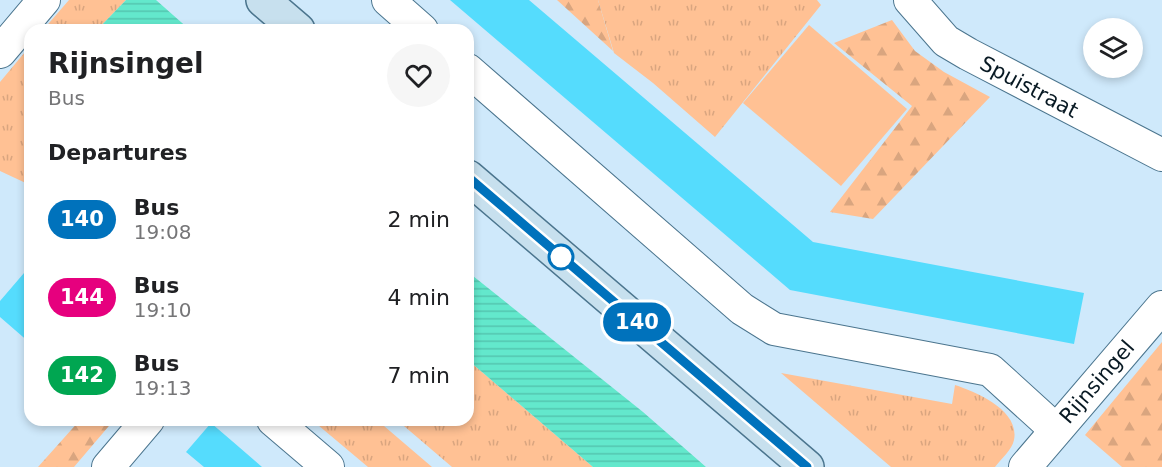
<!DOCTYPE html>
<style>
:root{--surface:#fff;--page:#f6f6f6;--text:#202124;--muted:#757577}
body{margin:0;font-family:"DejaVu Sans",sans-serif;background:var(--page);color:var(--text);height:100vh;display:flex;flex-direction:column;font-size:22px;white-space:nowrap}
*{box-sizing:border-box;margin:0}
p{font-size:20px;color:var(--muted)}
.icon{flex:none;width:33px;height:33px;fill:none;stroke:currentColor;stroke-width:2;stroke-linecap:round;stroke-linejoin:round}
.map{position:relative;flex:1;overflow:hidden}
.drawer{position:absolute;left:24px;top:24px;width:450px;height:402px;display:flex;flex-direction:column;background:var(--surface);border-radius:18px;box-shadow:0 3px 9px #0003}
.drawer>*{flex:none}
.badge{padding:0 12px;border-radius:20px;font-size:21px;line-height:39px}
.tools{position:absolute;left:1083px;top:18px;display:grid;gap:12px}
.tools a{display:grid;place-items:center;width:60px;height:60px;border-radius:50%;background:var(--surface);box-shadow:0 3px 9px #0003;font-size:30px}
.map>.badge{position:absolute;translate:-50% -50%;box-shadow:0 0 0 3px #fff}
h2{padding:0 24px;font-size:22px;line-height:54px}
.round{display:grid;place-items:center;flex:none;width:63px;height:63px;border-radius:32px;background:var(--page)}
.summary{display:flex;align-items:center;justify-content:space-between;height:102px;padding:0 24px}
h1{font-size:28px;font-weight:600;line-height:45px}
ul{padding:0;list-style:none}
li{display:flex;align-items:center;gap:18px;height:78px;padding:0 24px}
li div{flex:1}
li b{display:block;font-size:22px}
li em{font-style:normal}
li .badge{min-width:66px;font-weight:700;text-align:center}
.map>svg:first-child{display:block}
.grass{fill:url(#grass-tufts)}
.forest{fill:url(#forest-firs)}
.garden{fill:#ffc194}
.water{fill:url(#water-rules)}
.building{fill:#55dcfd}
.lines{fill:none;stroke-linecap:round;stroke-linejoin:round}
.street-casing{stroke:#4b758e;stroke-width:34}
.secondary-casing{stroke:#4b758e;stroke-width:36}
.street{stroke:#fff;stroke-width:32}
.secondary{stroke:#c7e0ee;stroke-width:33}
.line-casing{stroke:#fff;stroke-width:14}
.line{stroke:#0072bc;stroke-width:9}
.stop-dot{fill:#fff;stroke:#0072bc;stroke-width:3}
.labels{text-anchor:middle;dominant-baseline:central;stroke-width:4.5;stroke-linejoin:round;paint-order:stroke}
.street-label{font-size:21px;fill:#081923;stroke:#fff}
</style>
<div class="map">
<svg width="1162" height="467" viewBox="0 0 1162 467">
<defs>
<pattern id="grass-tufts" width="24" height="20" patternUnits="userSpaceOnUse" patternTransform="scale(1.5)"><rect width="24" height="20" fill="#ffc194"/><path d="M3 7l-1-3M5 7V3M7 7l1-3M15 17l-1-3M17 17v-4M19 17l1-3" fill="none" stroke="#d9a57f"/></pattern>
<pattern id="forest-firs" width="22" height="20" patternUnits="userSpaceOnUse" patternTransform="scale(1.5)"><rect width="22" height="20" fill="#ffc194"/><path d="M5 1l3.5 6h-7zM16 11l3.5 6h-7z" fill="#d9a57f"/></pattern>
<pattern id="water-rules" width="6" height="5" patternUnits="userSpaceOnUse" patternTransform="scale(1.5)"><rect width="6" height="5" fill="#63e8cc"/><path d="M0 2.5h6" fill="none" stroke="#54c6af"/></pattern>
</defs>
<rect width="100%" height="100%" fill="#cfe9fb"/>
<!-- grass -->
<path class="grass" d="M 69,0 L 126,0 L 97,30 L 43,30 Z
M 598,0 L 817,0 L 821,5 L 715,137 L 653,83 L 614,53 Z
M 30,46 L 30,185 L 0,171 L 0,82 Z
M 468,360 L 593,467 L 452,467 L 397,420 L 468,420 Z
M 781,373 L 952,404 L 955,385 C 976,392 1020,410 1014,440 C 1012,450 1001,459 995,467 L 891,467 Z
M 312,420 L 377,420 L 432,467 L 368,467 Z"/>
<!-- forest -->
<path class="forest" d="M 557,0 L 598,0 L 613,51 Z
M 892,20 L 915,51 L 944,72 L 990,97 L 873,219 L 830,212 L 912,106 L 834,43 Z
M 1162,342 L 1162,467 L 1122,467 L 1085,435 Z
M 80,420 L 114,420 L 74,467 L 38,467 Z"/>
<!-- garden -->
<path class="garden" d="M 809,25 L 907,109 L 841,186 L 743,103 Z"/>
<!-- water -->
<path class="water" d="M 126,0 L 156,0 L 190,30 L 97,30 Z
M 468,272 L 643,412 L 706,467 L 593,467 L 468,360 Z"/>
<!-- building -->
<path class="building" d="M 450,0 L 529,0 L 813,242 L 1084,293 L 1074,344 L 790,290 Z
M 30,266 L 30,343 L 0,317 L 0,301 Z
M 211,423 L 232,441 L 262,467 L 204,467 L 186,452 Z"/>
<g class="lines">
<defs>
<path id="street" d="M 388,0 L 422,30
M 910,0 L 946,41 L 968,54 L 1162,155
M 0,52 L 44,0
M 468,70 L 742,309 L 774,329 L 990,370 L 1056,430
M 273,420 L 328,467
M 108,467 L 148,420
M 1025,467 L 1162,307"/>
<path id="secondary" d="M 263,0 L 298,30
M 468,177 L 807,467"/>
</defs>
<!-- street casing -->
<use href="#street" class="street-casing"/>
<!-- secondary casing -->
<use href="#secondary" class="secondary-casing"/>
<!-- street -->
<use href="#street" class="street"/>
<!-- secondary -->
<use href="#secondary" class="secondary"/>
</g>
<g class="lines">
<defs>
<path id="line" d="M 468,177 L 807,467"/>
</defs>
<!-- line casing -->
<use href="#line" class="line-casing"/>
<!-- line -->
<use href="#line" class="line"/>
</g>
<!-- markers -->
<circle class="stop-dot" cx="561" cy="257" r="12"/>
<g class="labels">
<!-- street labels -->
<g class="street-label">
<text transform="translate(1029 87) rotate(28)">Spuistraat</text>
<text transform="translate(1097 382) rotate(-49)">Rijnsingel</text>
</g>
</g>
</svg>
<div class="tools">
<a><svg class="icon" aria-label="layers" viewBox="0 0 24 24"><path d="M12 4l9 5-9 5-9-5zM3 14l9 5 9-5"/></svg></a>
</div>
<b class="badge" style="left:637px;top:322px;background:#0072bc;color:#fff">140</b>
<section class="drawer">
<div class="summary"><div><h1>Rijnsingel</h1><p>Bus</p></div><a class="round"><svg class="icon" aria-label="heart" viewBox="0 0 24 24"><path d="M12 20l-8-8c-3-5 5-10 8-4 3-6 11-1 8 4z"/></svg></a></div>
<h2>Departures</h2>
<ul>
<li><span class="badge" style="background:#0072bc;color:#fff">140</span><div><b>Bus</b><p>19:08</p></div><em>2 min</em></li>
<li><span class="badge" style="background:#e6007e;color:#fff">144</span><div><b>Bus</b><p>19:10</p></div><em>4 min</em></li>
<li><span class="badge" style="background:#00a651;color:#fff">142</span><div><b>Bus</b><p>19:13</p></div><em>7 min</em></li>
</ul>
</section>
</div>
